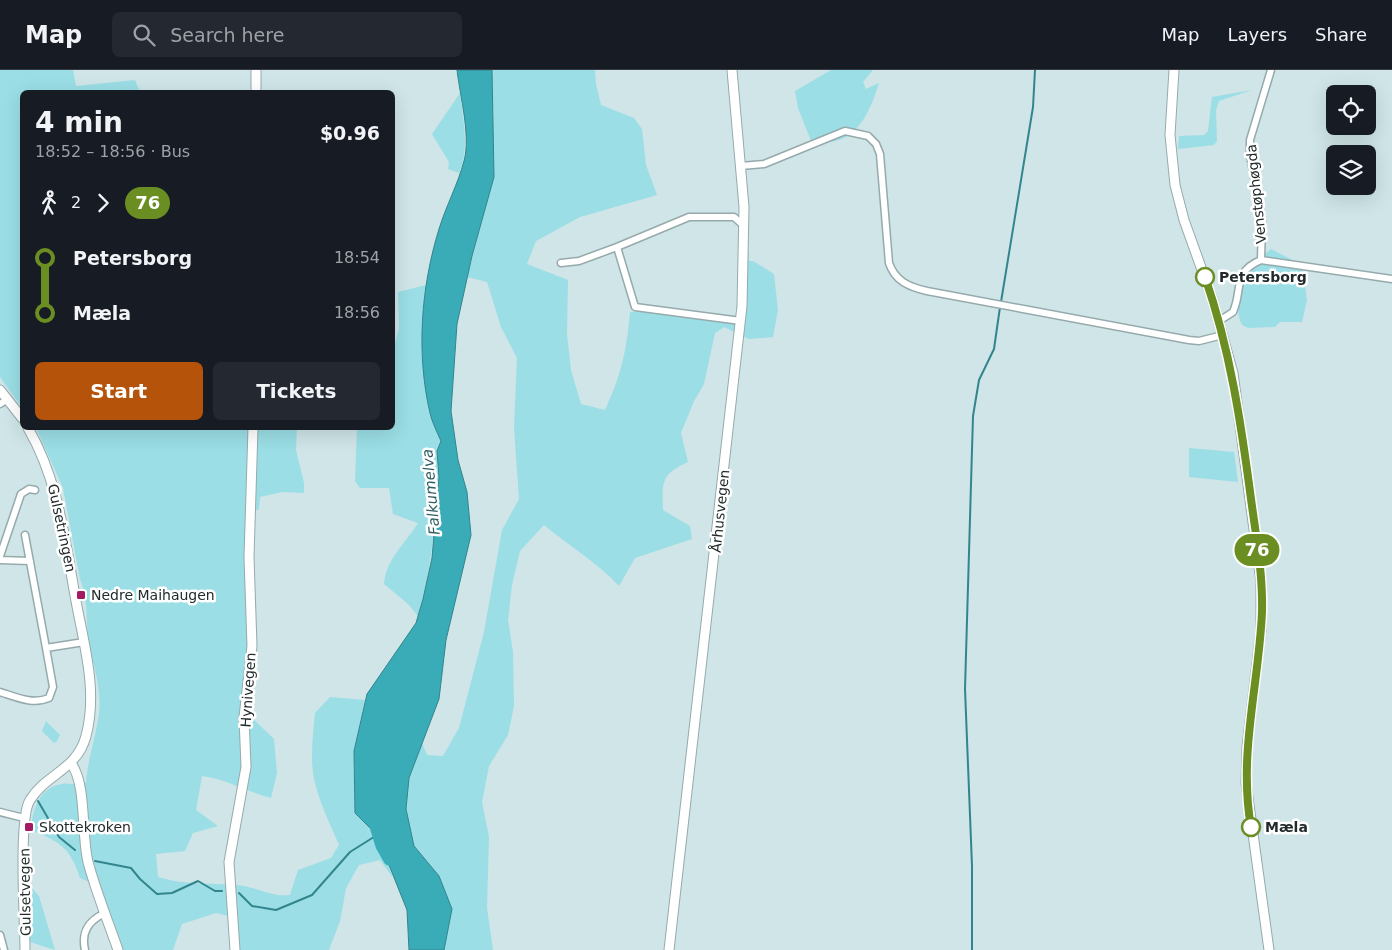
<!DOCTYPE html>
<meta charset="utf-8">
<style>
:root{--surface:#171b24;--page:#242831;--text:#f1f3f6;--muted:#9ea1a6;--line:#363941;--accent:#b45309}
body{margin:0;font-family:"DejaVu Sans",sans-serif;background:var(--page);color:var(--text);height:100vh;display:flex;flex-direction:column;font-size:19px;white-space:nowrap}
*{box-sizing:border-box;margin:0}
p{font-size:16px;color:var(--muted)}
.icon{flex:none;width:28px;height:28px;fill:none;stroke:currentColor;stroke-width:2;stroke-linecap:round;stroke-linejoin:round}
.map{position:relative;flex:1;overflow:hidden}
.sheet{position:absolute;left:20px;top:20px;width:375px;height:340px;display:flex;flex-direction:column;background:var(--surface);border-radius:8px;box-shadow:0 5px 20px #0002}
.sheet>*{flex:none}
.badge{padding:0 10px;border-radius:16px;font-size:18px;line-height:32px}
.fabs{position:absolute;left:1326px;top:15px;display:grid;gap:10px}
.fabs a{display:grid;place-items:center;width:50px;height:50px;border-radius:8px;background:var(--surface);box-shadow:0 5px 20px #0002;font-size:25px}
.map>.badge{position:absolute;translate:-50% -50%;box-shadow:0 0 0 2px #fff}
.legs{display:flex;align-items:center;gap:8px;height:55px;padding:0 15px;font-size:16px}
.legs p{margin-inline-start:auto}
.summary{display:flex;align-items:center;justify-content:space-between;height:85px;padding:0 15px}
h1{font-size:28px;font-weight:600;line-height:38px}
.primary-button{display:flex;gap:10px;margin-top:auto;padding:10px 15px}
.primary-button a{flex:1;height:58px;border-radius:8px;background:var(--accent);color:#fff;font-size:20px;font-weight:600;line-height:58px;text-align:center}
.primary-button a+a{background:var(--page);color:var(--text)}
ul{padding:0 15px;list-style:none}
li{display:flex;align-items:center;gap:18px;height:55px;font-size:19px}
li i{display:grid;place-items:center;width:8px;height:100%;margin:0 6px;background:currentColor}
li i::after{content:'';width:12px;height:12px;margin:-6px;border:4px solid;border-radius:50%;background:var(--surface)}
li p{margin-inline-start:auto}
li:first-child i{background:linear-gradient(#0000 50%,currentColor 0)}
li:last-child i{background:linear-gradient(currentColor 50%,#0000 0)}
header{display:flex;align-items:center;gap:30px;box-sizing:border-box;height:70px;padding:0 25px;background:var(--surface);border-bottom:1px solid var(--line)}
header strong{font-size:24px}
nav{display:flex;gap:28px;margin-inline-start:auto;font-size:18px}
.search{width:350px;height:45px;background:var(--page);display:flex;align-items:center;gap:12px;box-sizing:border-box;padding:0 18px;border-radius:8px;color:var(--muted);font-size:19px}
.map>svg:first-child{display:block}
.green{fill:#9bdee5}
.water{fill:#3aacb7;stroke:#33858d}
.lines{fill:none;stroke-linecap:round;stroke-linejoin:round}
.stream{stroke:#33858d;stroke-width:2}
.river{stroke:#3aacb7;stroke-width:11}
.minor-casing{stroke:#96aaac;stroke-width:9}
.tertiary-casing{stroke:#96aaac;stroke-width:11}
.secondary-casing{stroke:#96aaac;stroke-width:11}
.minor{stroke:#fff;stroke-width:6}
.tertiary{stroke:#fff;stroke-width:9}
.secondary{stroke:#fff;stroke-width:9}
.line-1-casing{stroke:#fff;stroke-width:11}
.line-1{stroke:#6b8e23;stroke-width:8}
.stop-1-dot{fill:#fff;stroke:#6b8e23;stroke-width:2.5}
.poi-dot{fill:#a41b64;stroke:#fff;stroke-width:2}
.labels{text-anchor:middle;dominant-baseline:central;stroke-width:5;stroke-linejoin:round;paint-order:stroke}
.street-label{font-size:14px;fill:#222a2b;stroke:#fff}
.stop-label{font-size:14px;font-weight:bold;fill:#222a2b;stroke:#fff;text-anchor:start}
.poi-label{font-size:14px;fill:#222a2b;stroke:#fff;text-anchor:start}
.water-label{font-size:15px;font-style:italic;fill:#2e5e63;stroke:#fff}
</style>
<header>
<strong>Map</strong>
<div class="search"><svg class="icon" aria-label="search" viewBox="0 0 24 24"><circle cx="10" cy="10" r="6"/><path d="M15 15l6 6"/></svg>Search here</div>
<nav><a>Map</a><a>Layers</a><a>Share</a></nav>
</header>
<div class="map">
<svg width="1392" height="880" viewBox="0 0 1392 880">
<rect width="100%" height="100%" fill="#cfe5e7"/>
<!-- green -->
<path class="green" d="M 0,0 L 73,0 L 76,16 L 135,10 L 140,22 L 22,22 L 22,338 L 0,307 Z
M 492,0 L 595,0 L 596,14 L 601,35 L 634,48 L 642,59 L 646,95 L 657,125 L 580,147 L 536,171 L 527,194 L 568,210 L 567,264 L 571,300 L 581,334 L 605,340 C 621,306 627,279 630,242 L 660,241 L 738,253 L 742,81 L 749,191 L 753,191 L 774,204 L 778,240 L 773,267 L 749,269 L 724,257 L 715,263 L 704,314 L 694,331 L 681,363 L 688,392 C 661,404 662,412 663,440 L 690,456 L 692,469 L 635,488 L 619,516 C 597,492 569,476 544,455 L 520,481 L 512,515 L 508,550 L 513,582 L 514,636 L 508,665 L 489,696 L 482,732 L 489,767 L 487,838 L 493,880 L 444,880 L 452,839 L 439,806 L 414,776 L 406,739 L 409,708 L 422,673 L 427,685 L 443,686 L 459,658 L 484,562 L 502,460 L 519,429 L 514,358 L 517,288 L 501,257 L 487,212 L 467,207 L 494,107 Z
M 831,0 L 873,0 L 863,12 L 866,19 L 879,13 C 872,35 861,66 835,71 C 828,73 818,71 811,71 L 798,38 L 795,21 Z
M 1252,20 L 1219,31 L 1216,40 L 1217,71 L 1214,75 L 1178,79 L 1179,66 L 1204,65 L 1208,61 L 1212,27 Z
M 460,23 C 463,50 470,77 459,103 L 448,99 L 449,92 L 432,64 Z
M 1271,179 L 1302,195 L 1307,230 L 1302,252 L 1280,252 L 1275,257 L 1248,258 L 1242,255 C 1233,238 1239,209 1252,194 C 1258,189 1265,184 1271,179 Z
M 426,215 C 418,267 421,323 441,371 C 435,386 440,401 438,417 C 434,461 431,503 418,546 L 408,534 L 384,514 C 386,489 405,474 418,453 L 393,444 L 389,418 L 360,418 L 355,411 L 357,358 L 392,358 L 392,285 L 399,258 L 398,222 Z
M 36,358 L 297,358 L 296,380 L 304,413 L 304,423 L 282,422 L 260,427 L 259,439 L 255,441 L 251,476 L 251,510 L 255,531 L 248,644 L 274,669 L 277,703 L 271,728 C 247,722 227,709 202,706 L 196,740 L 218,756 L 193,763 L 185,781 L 156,784 L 158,807 C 186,816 215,812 244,816 C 260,819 273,827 290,825 L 298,800 L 331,788 L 339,775 C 330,754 319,732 314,709 C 310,688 313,664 315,643 L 330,627 L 365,630 L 354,681 L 355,742 L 377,765 L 393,808 L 380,790 L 359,795 L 346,818 L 340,851 L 329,880 L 233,880 L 229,846 L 216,843 L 182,854 L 173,880 L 115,880 L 94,814 L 80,808 C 70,777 60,772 31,760 C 32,741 39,717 62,714 C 70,712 79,717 86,712 C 88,688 96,667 99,643 C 102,617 92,592 88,567 C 86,546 88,529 80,509 L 63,418 Z
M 1189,378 L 1234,382 L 1238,412 L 1189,407 Z
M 46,651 L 60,665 L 57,671 L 54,673 L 42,661 Z
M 30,816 L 39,826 L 55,880 L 30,872 Z"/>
<!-- water -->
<path class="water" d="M 457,0 L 492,0 L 494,107 L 472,186 L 457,254 L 451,341 L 458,390 L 467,422 L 471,465 L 446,570 L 439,629 L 409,708 L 406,739 L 414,776 L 439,806 L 452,839 L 444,880 L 409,880 L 407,840 L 377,765 L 355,743 L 354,681 L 367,624 L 416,553 L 423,529 L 432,488 L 439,407 L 437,381 L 441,371 C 437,362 432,352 430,343 C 416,283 421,217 439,159 C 446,136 458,114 464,91 C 471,66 460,26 457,0 Z"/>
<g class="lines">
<!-- stream -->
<path class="stream" d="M 1001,232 L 1033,37 L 1035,0
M 38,731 L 59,767 L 75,780
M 95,791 L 131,798 L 140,809 L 157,824 L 172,823 L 198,811 L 215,821 L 222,821
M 239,823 L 252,836 L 276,840 L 312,825 L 350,782 L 377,765
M 972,880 L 972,796 L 965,619 L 973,346 L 979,310 L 994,279 L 1000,237"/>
<!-- river -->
<path class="river" d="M 373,750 L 381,776 L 389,790"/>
<defs>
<path id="minor" d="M 741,96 L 764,94 L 845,61 L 868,66 L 876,74 L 880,84 L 889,193 C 895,211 909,217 927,221 L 1189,270 L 1199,271 L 1223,265
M 1261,190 L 1262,151 L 1250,85 L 1250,70 L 1271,0
M 561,193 L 579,191 L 617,177
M 741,251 L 635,237 L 617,177 L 689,147 L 734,147 L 744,156
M 1219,251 L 1233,242 C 1243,220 1232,202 1261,190 L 1392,209
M 0,334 L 8,329
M 25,465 L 46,578 L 84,572
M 0,486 L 21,424 L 29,419 L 35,420
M 0,490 L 30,491
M 0,622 C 16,627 33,635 49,628 L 53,617 L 46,578
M 0,742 L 24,748
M 0,865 L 4,880
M 85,880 C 81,862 88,851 105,843"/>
<path id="tertiary" d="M 0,320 L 22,348
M 71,693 C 87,715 81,763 88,792 C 96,822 108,851 118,880
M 25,880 C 25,852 18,748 30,730 C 46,704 77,700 86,666 C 98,621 84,575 76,531 C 65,472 59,411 28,358
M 669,880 L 742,236 L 744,137 L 732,0"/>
<path id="secondary" d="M 1174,0 L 1170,65 L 1175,115 L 1184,150 L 1212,228 L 1233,303 L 1261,512 L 1261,560 L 1247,677 L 1246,713 L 1269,880
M 256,22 L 256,0
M 235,880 L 229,792 L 246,697 L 244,647 L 252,576 L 249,487 L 253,358"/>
</defs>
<!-- minor casing -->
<use href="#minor" class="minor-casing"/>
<!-- tertiary casing -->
<use href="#tertiary" class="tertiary-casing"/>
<!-- secondary casing -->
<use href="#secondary" class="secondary-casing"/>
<!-- minor -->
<use href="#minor" class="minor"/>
<!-- tertiary -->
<use href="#tertiary" class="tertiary"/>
<!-- secondary -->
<use href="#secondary" class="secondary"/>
</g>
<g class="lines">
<defs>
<path id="line-1" d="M 1205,207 C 1230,279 1241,353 1251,429 C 1256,466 1263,504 1262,542 C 1259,614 1238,684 1251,757"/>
</defs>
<!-- line-1 casing -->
<use href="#line-1" class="line-1-casing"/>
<!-- line-1 -->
<use href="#line-1" class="line-1"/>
</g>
<!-- markers -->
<g class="stop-1-dot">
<circle cx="1205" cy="207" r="9"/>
<circle cx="1251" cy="757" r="9"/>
</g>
<g class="poi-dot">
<rect x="76" y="520" width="10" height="10" rx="2.5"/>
<rect x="24" y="752" width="10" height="10" rx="2.5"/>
</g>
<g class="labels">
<!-- street labels -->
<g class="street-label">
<text transform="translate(1256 124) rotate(-96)">Venstøphøgda</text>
<text transform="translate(720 441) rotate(-84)">Århusvegen</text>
<text transform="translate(62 458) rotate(78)">Gulsetringen</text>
<text transform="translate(248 620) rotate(-86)">Hynivegen</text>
<text transform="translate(25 822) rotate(-91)">Gulsetvegen</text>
</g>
<!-- stop labels -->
<g class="stop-label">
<text x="1219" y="207">Petersborg</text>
<text x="1265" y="757">Mæla</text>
</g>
<!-- poi labels -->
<g class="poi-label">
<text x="91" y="525">Nedre Maihaugen</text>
<text x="39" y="757">Skottekroken</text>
</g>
<!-- water labels -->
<g class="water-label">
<text transform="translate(431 422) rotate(-95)">Falkumelva</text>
</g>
</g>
</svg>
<div class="fabs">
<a><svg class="icon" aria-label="locate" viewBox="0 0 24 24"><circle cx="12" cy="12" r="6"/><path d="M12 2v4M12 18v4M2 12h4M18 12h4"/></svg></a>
<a><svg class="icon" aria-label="layers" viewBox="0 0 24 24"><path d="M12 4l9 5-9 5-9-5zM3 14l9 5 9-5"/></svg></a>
</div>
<b class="badge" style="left:1257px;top:480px;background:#6b8e23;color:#fff">76</b>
<section class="sheet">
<div class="summary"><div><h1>4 min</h1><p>18:52 – 18:56 · Bus</p></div><b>$0.96</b></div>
<div class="legs"><svg class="icon" aria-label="walk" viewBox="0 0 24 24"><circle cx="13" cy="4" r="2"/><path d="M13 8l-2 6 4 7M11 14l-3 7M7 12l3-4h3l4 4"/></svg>2<svg class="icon" aria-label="forward" viewBox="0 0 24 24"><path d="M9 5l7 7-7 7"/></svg><b class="badge" style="background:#6b8e23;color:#fff">76</b></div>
<ul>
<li><i style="color:#6b8e23"></i><b>Petersborg</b><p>18:54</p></li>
<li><i style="color:#6b8e23"></i><b>Mæla</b><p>18:56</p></li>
</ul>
<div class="primary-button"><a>Start</a><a>Tickets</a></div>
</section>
</div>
